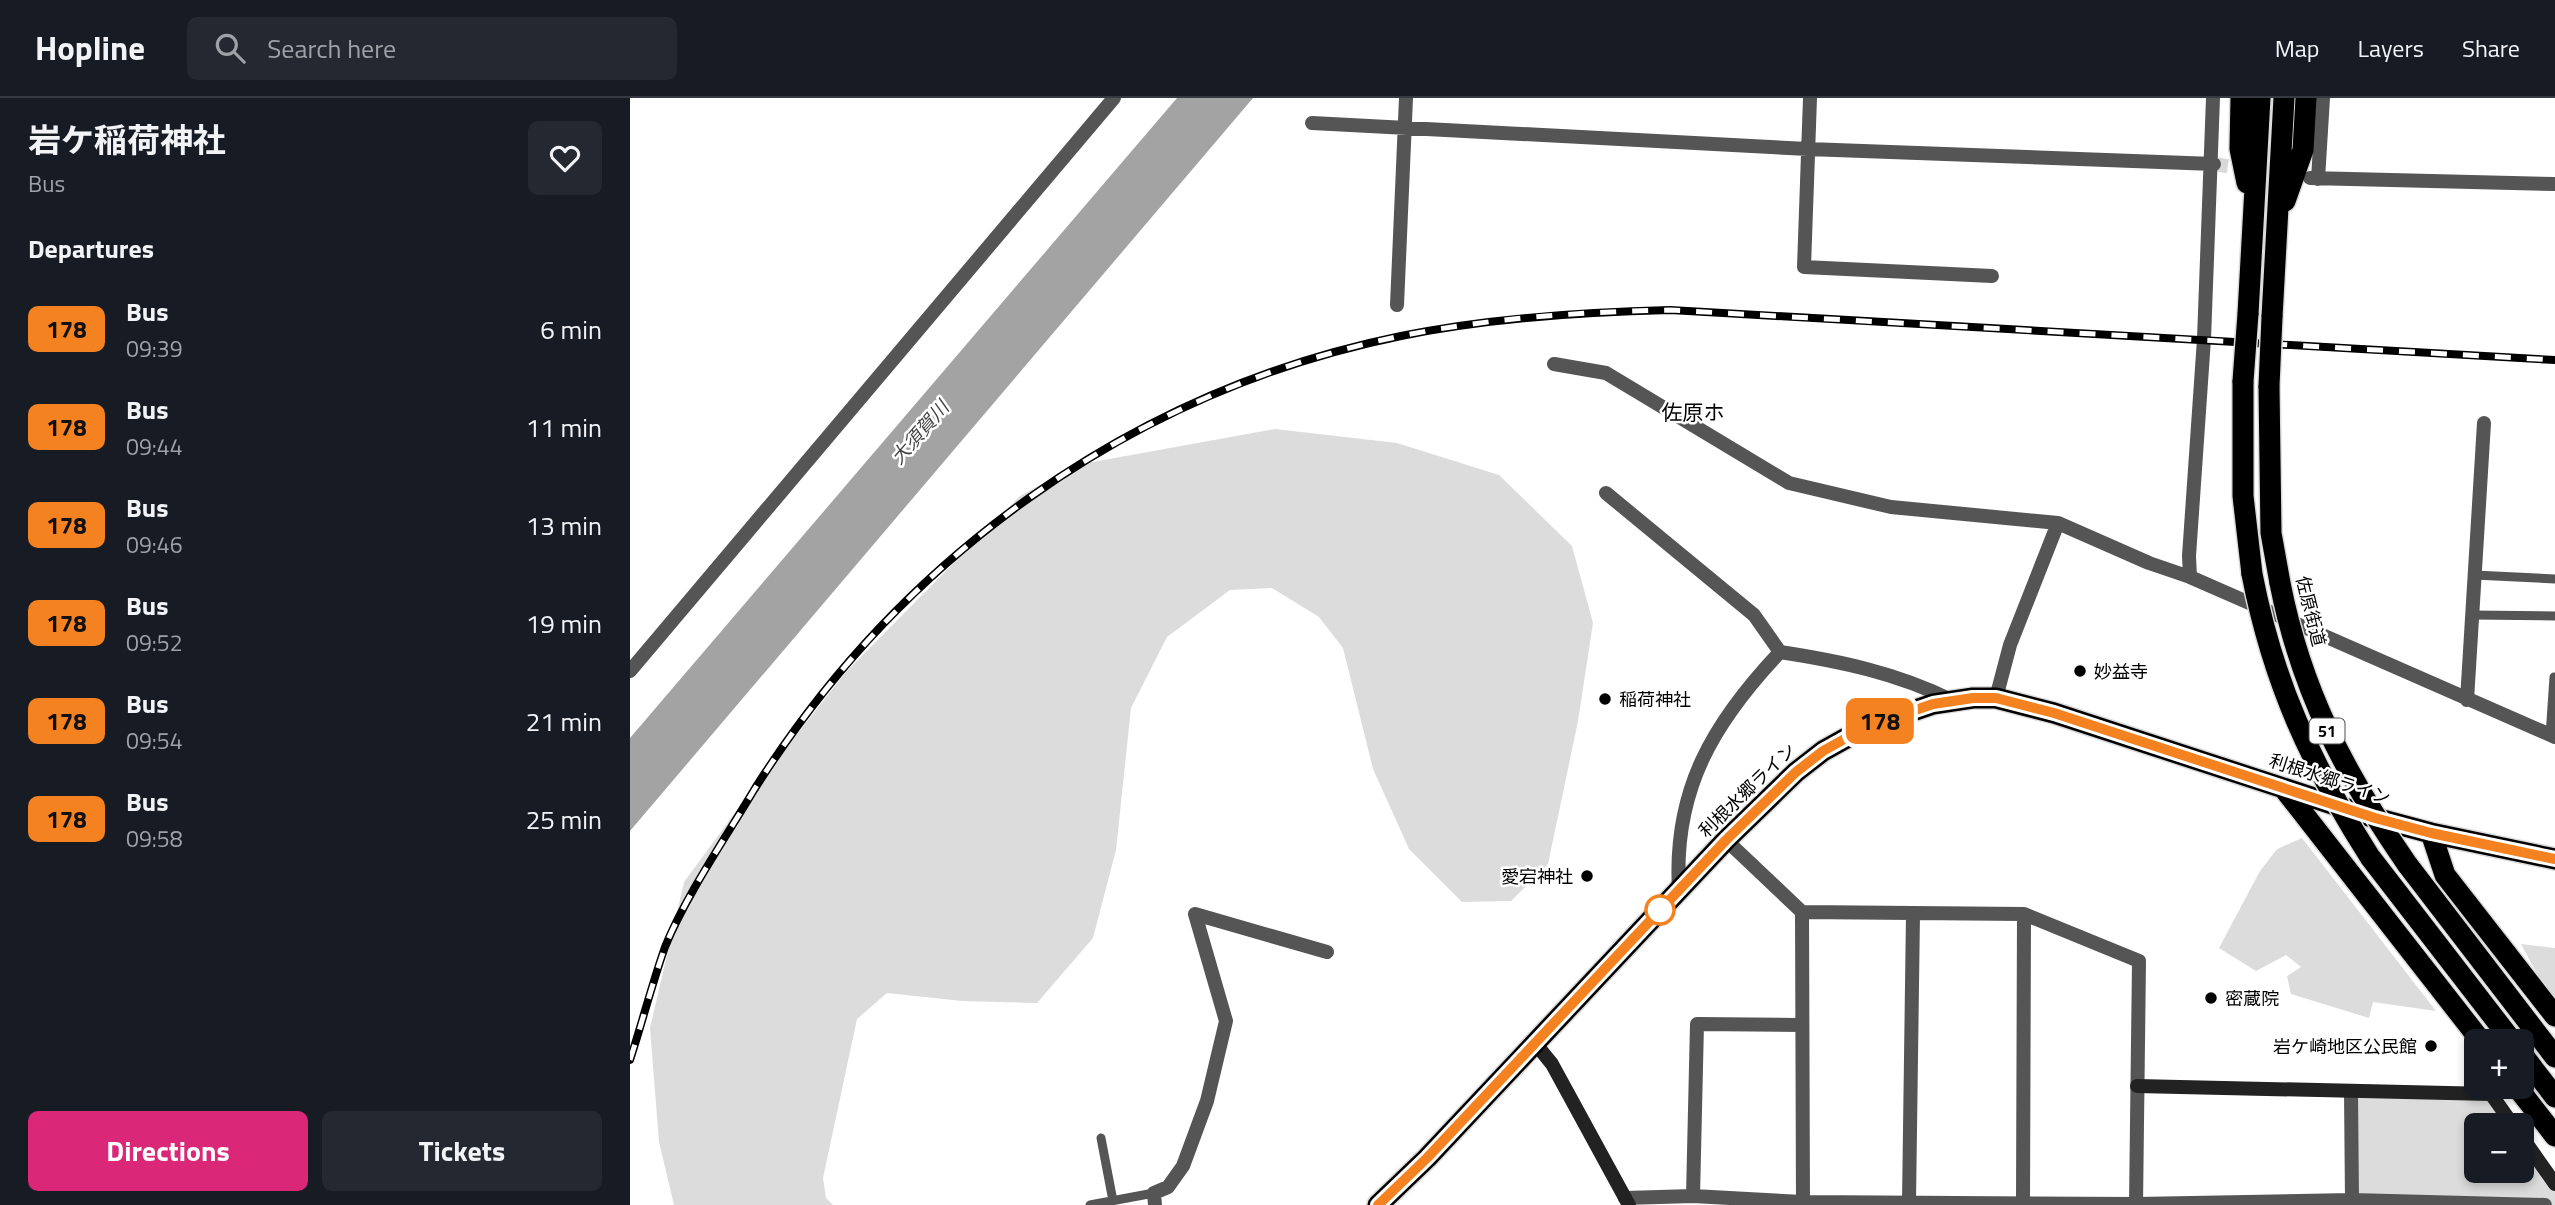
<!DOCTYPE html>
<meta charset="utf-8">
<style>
:root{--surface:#171b24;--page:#242831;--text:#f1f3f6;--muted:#9ea1a6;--line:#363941;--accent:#db2777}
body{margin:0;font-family:"Titillium Web","Noto Sans JP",sans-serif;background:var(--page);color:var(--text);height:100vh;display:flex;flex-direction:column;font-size:26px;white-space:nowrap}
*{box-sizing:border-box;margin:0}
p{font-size:23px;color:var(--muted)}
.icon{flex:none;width:38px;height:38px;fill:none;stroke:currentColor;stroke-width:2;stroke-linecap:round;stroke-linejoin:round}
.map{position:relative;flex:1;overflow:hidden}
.details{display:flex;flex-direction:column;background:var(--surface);width:630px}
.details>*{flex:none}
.badge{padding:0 14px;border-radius:10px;font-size:24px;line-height:46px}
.tools{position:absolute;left:1834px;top:931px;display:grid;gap:14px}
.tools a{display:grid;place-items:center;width:70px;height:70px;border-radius:10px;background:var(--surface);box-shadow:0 4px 10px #0003;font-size:35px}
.map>.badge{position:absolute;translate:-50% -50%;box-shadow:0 0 0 4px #fff}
h2{padding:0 28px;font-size:26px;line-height:63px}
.round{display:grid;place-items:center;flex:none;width:74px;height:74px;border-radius:10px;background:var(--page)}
.headline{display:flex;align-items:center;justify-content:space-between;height:119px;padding:0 28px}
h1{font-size:33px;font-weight:700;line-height:52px}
.action{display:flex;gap:14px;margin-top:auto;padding:14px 28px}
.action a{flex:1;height:80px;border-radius:10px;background:var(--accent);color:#fff;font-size:28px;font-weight:700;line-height:80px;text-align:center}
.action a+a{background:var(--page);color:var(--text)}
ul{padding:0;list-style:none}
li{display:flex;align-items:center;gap:21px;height:98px;padding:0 28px}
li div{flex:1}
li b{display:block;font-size:26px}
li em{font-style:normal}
li .badge{min-width:77px;font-weight:700;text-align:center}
header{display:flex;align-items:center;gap:42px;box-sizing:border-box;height:98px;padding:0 35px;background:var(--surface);border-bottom:2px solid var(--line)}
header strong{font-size:33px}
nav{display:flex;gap:38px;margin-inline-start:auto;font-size:24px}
.search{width:490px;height:63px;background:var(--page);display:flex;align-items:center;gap:18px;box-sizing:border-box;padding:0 24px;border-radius:10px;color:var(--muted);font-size:26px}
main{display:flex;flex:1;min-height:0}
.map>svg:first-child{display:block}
.green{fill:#dcdcdc}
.water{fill:#a3a3a3}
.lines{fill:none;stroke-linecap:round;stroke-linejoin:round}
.street-tunnel{stroke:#d9d9d9;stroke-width:14;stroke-dasharray:14 7;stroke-linecap:butt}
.highway-casing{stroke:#dbdbdb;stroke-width:24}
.lane{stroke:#555;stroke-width:9}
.street{stroke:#555;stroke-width:14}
.secondary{stroke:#222;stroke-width:14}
.highway{stroke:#000;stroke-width:21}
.rail-casing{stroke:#000;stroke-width:8}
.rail{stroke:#fff;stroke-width:5;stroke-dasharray:16;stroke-linecap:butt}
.highway-bridge-casing{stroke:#dbdbdb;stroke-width:24;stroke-linecap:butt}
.highway-bridge{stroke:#000;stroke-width:21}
.line-casing{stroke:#fff;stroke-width:16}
.line{stroke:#f58220;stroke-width:10}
.poi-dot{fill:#000;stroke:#fff;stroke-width:2.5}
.stop-dot{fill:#fff;stroke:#f58220;stroke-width:3.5}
.labels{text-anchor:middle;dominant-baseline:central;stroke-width:5;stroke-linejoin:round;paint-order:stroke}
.shield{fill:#fff;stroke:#4c4c4c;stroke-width:2}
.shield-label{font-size:16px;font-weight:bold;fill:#000}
.street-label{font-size:18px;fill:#000;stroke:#fff}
.poi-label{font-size:18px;fill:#000;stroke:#fff;text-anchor:start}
.water-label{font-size:19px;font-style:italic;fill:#444;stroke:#fff}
.quarter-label{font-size:21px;fill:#000;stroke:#fff}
</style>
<header>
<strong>Hopline</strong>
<div class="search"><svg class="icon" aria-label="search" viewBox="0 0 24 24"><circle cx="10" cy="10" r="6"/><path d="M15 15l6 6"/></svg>Search here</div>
<nav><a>Map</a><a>Layers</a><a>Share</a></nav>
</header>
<main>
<section class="details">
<div class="headline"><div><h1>岩ケ稲荷神社</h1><p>Bus</p></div><a class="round"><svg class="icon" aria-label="heart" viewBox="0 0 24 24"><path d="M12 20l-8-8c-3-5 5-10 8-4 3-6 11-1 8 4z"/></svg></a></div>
<h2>Departures</h2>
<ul>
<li><span class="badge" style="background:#f58220;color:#111">178</span><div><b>Bus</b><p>09:39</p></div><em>6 min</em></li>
<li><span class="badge" style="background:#f58220;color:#111">178</span><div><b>Bus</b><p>09:44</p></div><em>11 min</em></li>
<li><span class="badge" style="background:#f58220;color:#111">178</span><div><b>Bus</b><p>09:46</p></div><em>13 min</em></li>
<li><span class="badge" style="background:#f58220;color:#111">178</span><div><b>Bus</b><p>09:52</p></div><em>19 min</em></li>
<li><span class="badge" style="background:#f58220;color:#111">178</span><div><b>Bus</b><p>09:54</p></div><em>21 min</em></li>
<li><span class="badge" style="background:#f58220;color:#111">178</span><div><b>Bus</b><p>09:58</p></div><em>25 min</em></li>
</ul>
<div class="action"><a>Directions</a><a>Tickets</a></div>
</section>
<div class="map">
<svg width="1925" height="1107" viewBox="0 0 1925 1107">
<rect width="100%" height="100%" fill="#fff"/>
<!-- green -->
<path class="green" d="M 645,331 L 767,345 L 869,377 L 942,448 L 963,525 L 948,623 L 918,766 L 881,803 L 832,804 L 779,751 L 743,671 L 713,550 L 689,519 L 642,490 L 600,492 L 537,539 L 501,610 L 486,752 L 463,840 L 407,905 L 332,903 L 257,895 L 227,921 L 193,1080 L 196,1100 L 203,1107 L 44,1107 L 29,1044 L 20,930 L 54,784 L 107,712 L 216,574 L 390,398 L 446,367 Z
M 1672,740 L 1806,913 L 1743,904 L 1739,920 L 1661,896 L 1657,878 L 1671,869 L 1656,857 L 1626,873 L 1589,850 L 1630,773 L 1647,751 Z
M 1891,846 L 1925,850 L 1925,901 L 1914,889 Z
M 1721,995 L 1861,996 L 1883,1027 L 1846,1027 L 1846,1073 L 1892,1073 L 1892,1039 L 1925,1086 L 1925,1107 L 1722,1102 Z"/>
<!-- water -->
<path class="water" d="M 547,0 L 623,0 L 0,733 L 0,640 Z"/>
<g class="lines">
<!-- street-tunnel -->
<path class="street-tunnel" d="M 1584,66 L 1621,72"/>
<defs>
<path id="highway" d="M 1611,0 L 1610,51 L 1617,85
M 1655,103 L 1673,52 L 1676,0
M 1618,216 L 1630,0
M 1642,219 L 1654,0
M 1613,283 L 1613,398 L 1622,476
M 1639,288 L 1641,435 L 1650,485
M 1655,692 L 1851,943
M 1801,735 L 1815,777 L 1925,918
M 1740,759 L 1882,943
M 1777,766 L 1925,959
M 1892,956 L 1925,999
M 1887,989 L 1925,1038
M 748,1107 L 797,1060 L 1096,742 L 1166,674 L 1193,653 L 1236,629 L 1303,606 L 1343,600 L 1366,600 L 1424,615 L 1745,720 L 1801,735 L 1925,761"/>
</defs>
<!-- highway casing -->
<use href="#highway" class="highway-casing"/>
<!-- lane -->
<path class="lane" d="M 1844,477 L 1925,481
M 1842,517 L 1925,518
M 1920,638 L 1924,579
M 471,1040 L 483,1103
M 460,1107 L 524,1095"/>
<!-- street -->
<path class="street" d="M 1180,0 L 1174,169 L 1362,178
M 1583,0 L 1574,241 L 1559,458 L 1560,479 L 1925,639
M 682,25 L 1178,51 L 1584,66
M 1680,80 L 1925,86
M 1688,81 L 1693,0
M 767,207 L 776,0
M 924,266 L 976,275 L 1159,385 L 1261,409 L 1428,425 L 1519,465 L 1560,479
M 976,395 L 1124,517 L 1150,554
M 0,573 L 484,0
M 1366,600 L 1380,547 L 1428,425
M 1837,602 L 1854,325
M 1096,742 L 1172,814 L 1173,1107
M 1049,792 C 1043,692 1083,625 1150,554 C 1209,563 1267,575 1321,602
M 1172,814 L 1394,816 L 1509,863 L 1506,1107
M 1721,995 L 1722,1102
M 1063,1098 L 1067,926 L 1170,927
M 995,1100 L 1063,1098 L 1173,1104 L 1506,1106 L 1722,1102 L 1915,1107
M 1279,1104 L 1283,816
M 1393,1104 L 1394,816
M 525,1107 L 524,1095 L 538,1089 L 553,1068 L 577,1003 L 596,923 L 565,816 L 697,854"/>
<!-- secondary -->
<path class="secondary" d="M 905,945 L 922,966 L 999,1107
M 1507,988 L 1861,996 L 1883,1027
M 1892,1039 L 1925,1086"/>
<!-- highway -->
<use href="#highway" class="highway"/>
<defs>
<path id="rail" d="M 0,962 C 12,925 22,886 35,849 C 55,799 96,739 124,692 C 270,460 501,293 771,238 C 859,220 950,214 1040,212 L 1925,262"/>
</defs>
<!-- rail casing -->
<use href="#rail" class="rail-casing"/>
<!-- rail -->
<use href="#rail" class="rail"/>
<defs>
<path id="highway-bridge" d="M 1613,283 L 1618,216
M 1639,288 L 1642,219
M 1622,476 C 1643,585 1681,666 1740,759
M 1650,485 C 1671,593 1715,676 1777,766"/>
</defs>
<!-- highway-bridge casing -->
<use href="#highway-bridge" class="highway-bridge-casing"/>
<!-- highway-bridge -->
<use href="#highway-bridge" class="highway-bridge"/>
</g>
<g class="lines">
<defs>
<path id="line" d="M 748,1107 L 797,1060 L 1096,742 L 1166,674 L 1193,653 L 1236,629 L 1303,606 L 1343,600 L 1366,600 L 1424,615 L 1745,720 L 1801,735 L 1925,761"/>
</defs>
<!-- line casing -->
<use href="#line" class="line-casing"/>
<!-- line -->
<use href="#line" class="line"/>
</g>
<!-- markers -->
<g class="poi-dot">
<circle cx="1450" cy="573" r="7"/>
<circle cx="975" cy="601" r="7"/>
<circle cx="957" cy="778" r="7"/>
<circle cx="1581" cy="900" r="7"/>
<circle cx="1801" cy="948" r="7"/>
</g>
<circle class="stop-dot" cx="1030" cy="812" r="14"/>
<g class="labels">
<!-- shield labels -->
<rect class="shield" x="1679.5" y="620.5" width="35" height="25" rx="5"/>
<g class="shield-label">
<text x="1697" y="633">51</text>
</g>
<!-- street labels -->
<g class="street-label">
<text transform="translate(1681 513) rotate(76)">佐原街道</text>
<text transform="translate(1700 681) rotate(18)">利根水郷ライン</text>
<text transform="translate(1117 692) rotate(-44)">利根水郷ライン</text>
</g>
<!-- poi labels -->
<g class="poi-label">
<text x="1464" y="573">妙益寺</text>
<text x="989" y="601">稲荷神社</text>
<text x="943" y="778" text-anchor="end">愛宕神社</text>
<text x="1595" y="900">密蔵院</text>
<text x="1787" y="948" text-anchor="end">岩ケ崎地区公民館</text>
</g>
<!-- water labels -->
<g class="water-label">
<text transform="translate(289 334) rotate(-49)">大須賀川</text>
</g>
<!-- quarter labels -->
<g class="quarter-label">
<text x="1063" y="314">佐原ホ</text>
</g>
</g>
</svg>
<div class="tools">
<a>+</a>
<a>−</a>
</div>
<b class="badge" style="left:1250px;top:623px;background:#f58220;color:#111">178</b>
</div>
</main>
